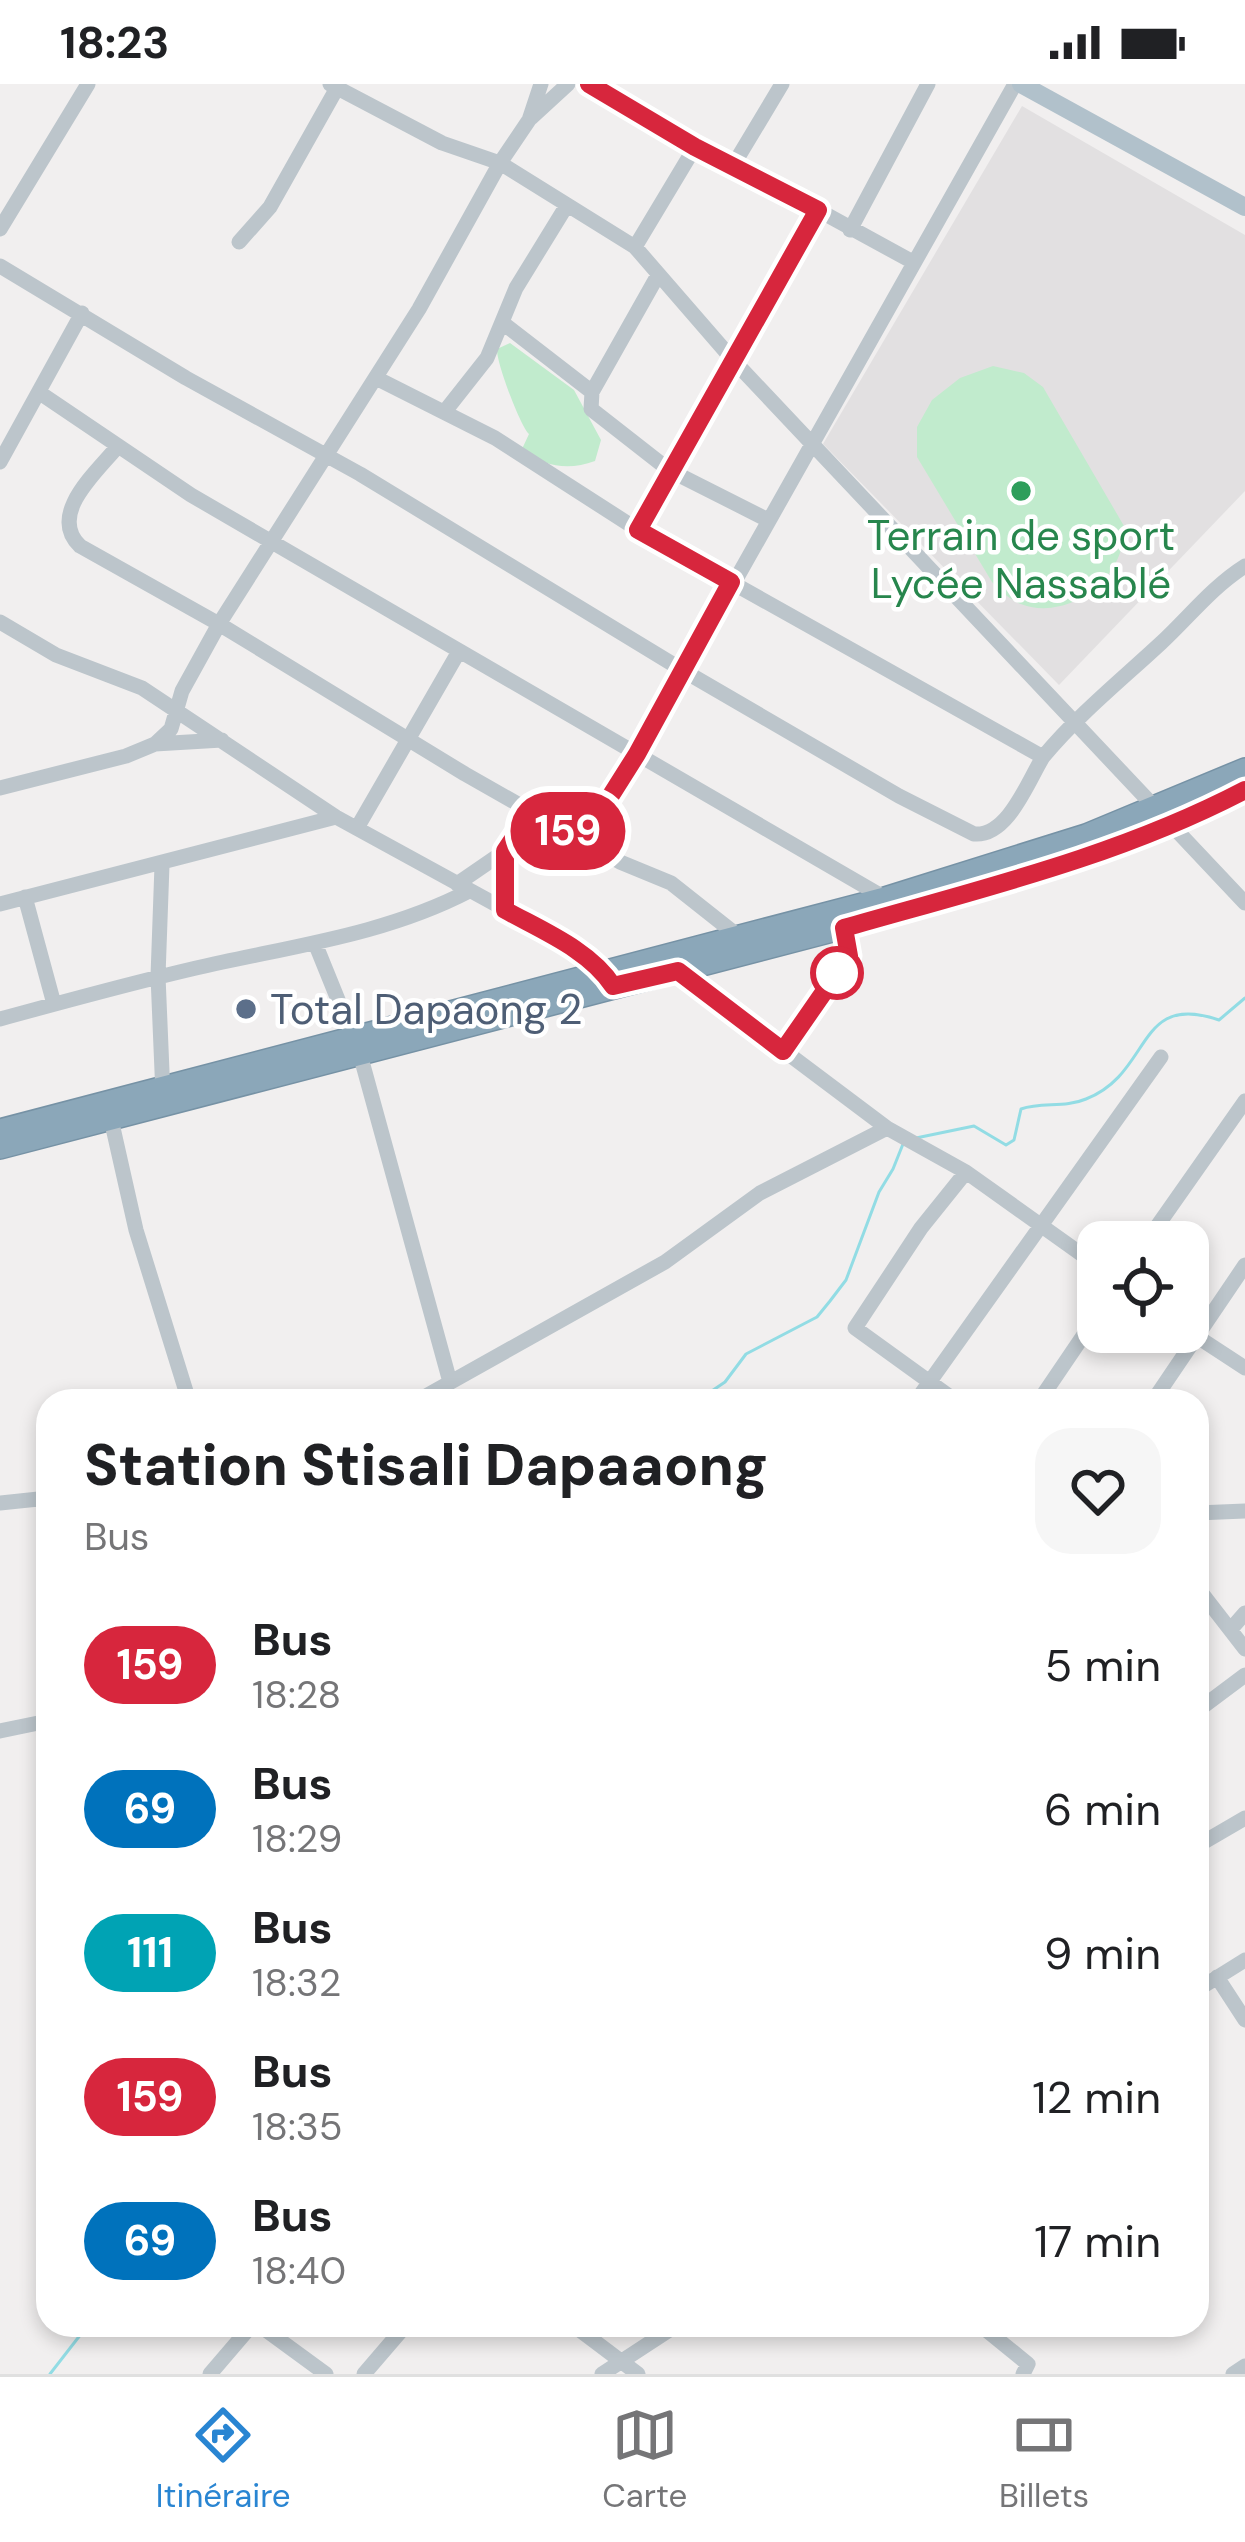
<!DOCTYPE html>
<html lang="fr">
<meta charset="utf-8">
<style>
:root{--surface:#fff;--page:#f6f6f6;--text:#202124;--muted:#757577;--line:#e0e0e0;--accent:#2985d2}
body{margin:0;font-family:"DM Sans",sans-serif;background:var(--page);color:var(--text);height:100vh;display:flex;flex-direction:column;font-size:45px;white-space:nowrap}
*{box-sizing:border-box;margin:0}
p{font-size:39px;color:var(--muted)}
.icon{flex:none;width:66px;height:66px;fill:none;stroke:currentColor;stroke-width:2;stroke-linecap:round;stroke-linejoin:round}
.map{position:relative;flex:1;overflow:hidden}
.details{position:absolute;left:36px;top:1305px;width:1173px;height:948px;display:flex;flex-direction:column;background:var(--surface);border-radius:36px;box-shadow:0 6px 18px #0003}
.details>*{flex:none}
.badge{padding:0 24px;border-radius:39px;font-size:42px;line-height:78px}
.buttons{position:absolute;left:1077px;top:1137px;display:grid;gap:24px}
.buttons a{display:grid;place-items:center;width:132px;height:132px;border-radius:24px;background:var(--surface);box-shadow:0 6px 18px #0003;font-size:60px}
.map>.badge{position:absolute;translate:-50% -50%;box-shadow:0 0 0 6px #fff}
.round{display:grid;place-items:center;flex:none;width:126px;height:126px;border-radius:36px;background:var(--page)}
.overview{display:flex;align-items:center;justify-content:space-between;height:204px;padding:0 48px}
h1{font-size:57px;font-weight:800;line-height:90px}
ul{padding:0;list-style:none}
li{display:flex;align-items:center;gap:36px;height:144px;padding:0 48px}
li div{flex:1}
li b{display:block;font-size:45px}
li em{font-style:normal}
li .badge{min-width:132px;font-weight:700;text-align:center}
.status{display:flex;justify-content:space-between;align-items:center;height:84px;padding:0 60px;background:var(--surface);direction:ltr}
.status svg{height:33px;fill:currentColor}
.tabs{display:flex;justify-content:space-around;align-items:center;height:168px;border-top:3px solid var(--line);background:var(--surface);font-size:33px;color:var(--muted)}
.tabs a{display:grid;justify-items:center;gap:6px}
.tabs .on{color:var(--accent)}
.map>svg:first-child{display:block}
.education{fill:#e2e0e1}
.green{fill:#c1ebcd}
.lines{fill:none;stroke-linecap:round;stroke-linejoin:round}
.stream{stroke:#92dce4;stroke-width:3}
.highway-casing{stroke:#7692a5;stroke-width:24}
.minor{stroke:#bcc5cb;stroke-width:15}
.major{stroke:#b1c1cb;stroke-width:18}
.highway{stroke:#8ba7b9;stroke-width:21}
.line-casing{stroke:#fff;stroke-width:27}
.line{stroke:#d7263d;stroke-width:18}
.leisure-dot{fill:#2e9e5b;stroke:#fff;stroke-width:4.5}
.stop-dot{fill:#fff;stroke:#d7263d;stroke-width:6}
.service-dot{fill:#5c6f8a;stroke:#fff;stroke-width:4.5}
.labels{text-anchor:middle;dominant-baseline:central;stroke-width:9;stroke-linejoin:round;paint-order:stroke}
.leisure-label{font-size:42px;fill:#27864d;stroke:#fff}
.service-label{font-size:42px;fill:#4e5e75;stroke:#fff;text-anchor:start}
</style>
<div class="status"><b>18:23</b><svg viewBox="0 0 49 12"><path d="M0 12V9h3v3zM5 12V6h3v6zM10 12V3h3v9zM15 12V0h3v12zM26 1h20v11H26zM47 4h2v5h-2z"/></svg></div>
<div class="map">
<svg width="1245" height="2290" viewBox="0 0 1245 2290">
<rect width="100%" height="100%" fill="#f1efef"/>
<!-- education -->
<path class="education" d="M 1022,22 L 1245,151 L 1245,407 L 1059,601 L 823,360 Z"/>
<!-- green -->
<path class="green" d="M 510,259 L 574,306 L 601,356 L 595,377 C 568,387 545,383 522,365 L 529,350 C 520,341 496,278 497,265 Z
M 993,282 L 1024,289 L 1043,303 L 1124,442 C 1127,488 1079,532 1031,523 C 1014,520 1004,510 992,498 L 917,373 L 917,343 L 932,316 L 960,294 Z"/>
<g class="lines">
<!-- stream -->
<path class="stream" d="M 916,1054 L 974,1042 L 1006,1061 L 1014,1056 L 1021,1025 C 1042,1018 1065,1024 1086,1015 C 1153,989 1135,907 1219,936 L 1245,914
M 697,1317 L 725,1298 L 746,1270 L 817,1233 L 830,1217 L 846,1196 L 879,1108 L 893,1085 L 903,1060
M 50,2290 L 88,2241"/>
<defs>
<path id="highway" d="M 0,1046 L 885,814 L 1086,751 L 1245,685
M 0,1064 L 844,844 L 1030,791 L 1127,759 L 1245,706"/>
</defs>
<!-- highway casing -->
<use href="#highway" class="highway-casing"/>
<!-- minor -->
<path class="minor" d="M 330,0 L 442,59 L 500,79 L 635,163 L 733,276 L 1245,819
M 589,0 L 695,63 L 734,80 L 913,178
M 531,34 L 568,0
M 734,80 L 782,0
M 0,145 L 88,0
M 850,146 L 928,0
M 239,158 L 270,123 L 337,4
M 635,163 L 695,63
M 0,182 L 186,294 L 360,390 L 684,587 L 899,712 L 974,750 C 1008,753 1028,697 1043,673
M 504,240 L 592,308 L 591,325 L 669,386 L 768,436
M 376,294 L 495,354 L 638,446 L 1043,673 C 1079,630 1120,597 1161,559 C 1189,533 1212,503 1245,482
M 592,308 L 658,191
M 40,309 L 191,411 L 885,814
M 446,326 L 487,274 L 516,204 L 567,121
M 118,362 C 97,388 47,430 80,462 L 219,540 L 465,690 L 620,778 L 671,799 L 738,852
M 0,378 L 82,229
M 638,446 L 818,126
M 0,538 L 56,571 L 142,604 L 336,733 L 548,849 L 605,889
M 155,660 L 222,656
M 0,704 L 126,672 L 155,660 L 171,645 L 182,607 L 219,540 L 419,225 L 500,79 L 529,36 L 541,0
M 357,744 L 458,569
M 584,754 L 637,671 L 1015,0
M 162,781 L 158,892 L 163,1011
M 457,800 L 505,767 L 531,727
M 25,813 L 54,920
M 0,820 L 336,733
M 504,826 L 505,767
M 315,859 L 360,970 L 450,1298
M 678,887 L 887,1044 L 966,1088 L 1098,1182
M 0,935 C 74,915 148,894 223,878 C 307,860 392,847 469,807
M 783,966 L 849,872 L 844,844
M 111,1035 L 136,1146 L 189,1317
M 1146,1158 L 1245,1017
M 1190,1248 L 1245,1284
M 417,1317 L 665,1178 L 760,1109 L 887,1044
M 916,1317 L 1161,973
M 956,1317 L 855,1244 L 921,1144 L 966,1088
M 1039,1317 L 1098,1230
M 1153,1317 L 1245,1181
M 44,1414 L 48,1441
M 0,1419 L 48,1414
M 1197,1429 L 1245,1427
M 1197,1503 L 1245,1565
M 1231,1545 L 1245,1529
M 1197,1627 L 1245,1591
M 0,1647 L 48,1637
M 1197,1762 L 1245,1734
M 1217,1893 L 1245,1936
M 1197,1906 L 1245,1876
M 259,2241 L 326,2290
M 573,2241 L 638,2290
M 980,2241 L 1028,2280 L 1023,2290
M 210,2290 L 252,2241
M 364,2290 L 406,2241
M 602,2290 L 677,2241
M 1233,2290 L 1245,2282"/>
<!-- major -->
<path class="major" d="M 1021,0 L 1245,123"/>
<!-- highway -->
<use href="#highway" class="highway"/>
</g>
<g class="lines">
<defs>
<path id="line" d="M 589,0 L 695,63 L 818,126 L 638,446 L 731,498 L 637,670 L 584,754 L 531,728 L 505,767 L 505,826 C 541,846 590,866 613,902 L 678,887 L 783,967 L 849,872 L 844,844 C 980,805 1119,772 1245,706"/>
</defs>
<!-- line casing -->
<use href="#line" class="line-casing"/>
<!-- line -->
<use href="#line" class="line"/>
</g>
<!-- markers -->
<circle class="leisure-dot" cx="1021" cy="407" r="12"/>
<circle class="stop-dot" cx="837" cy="889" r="24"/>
<circle class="service-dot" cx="246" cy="925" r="12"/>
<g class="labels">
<!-- leisure labels -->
<g class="leisure-label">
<text x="1021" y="451">Terrain de sport<tspan x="1021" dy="48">Lycée Nassablé</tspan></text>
</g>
<!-- service labels -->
<g class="service-label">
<text x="270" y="925">Total Dapaong 2</text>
</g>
</g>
</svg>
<div class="buttons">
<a><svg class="icon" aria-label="locate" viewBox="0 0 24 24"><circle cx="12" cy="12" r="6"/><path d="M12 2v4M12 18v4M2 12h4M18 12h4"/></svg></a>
</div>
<b class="badge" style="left:568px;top:747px;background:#d7263d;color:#fff">159</b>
<section class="details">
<div class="overview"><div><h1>Station Stisali Dapaaong</h1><p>Bus</p></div><a class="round"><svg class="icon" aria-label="heart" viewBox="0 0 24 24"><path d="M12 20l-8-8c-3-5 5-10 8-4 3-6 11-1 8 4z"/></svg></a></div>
<ul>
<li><span class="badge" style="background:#d7263d;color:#fff">159</span><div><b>Bus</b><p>18:28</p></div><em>5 min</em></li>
<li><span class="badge" style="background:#0072bc;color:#fff">69</span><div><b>Bus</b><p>18:29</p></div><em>6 min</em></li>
<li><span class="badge" style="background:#00a3b4;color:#fff">111</span><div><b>Bus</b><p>18:32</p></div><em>9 min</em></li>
<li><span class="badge" style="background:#d7263d;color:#fff">159</span><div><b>Bus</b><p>18:35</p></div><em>12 min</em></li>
<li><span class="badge" style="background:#0072bc;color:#fff">69</span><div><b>Bus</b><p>18:40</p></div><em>17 min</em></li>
</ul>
</section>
</div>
<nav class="tabs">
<a class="on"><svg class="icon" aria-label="directions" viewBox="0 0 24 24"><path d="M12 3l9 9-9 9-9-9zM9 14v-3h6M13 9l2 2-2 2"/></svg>Itinéraire</a>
<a><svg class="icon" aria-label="map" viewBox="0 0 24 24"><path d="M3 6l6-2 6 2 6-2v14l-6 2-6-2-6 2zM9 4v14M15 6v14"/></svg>Carte</a>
<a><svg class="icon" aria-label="tickets" viewBox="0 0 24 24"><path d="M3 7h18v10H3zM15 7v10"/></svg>Billets</a>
</nav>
